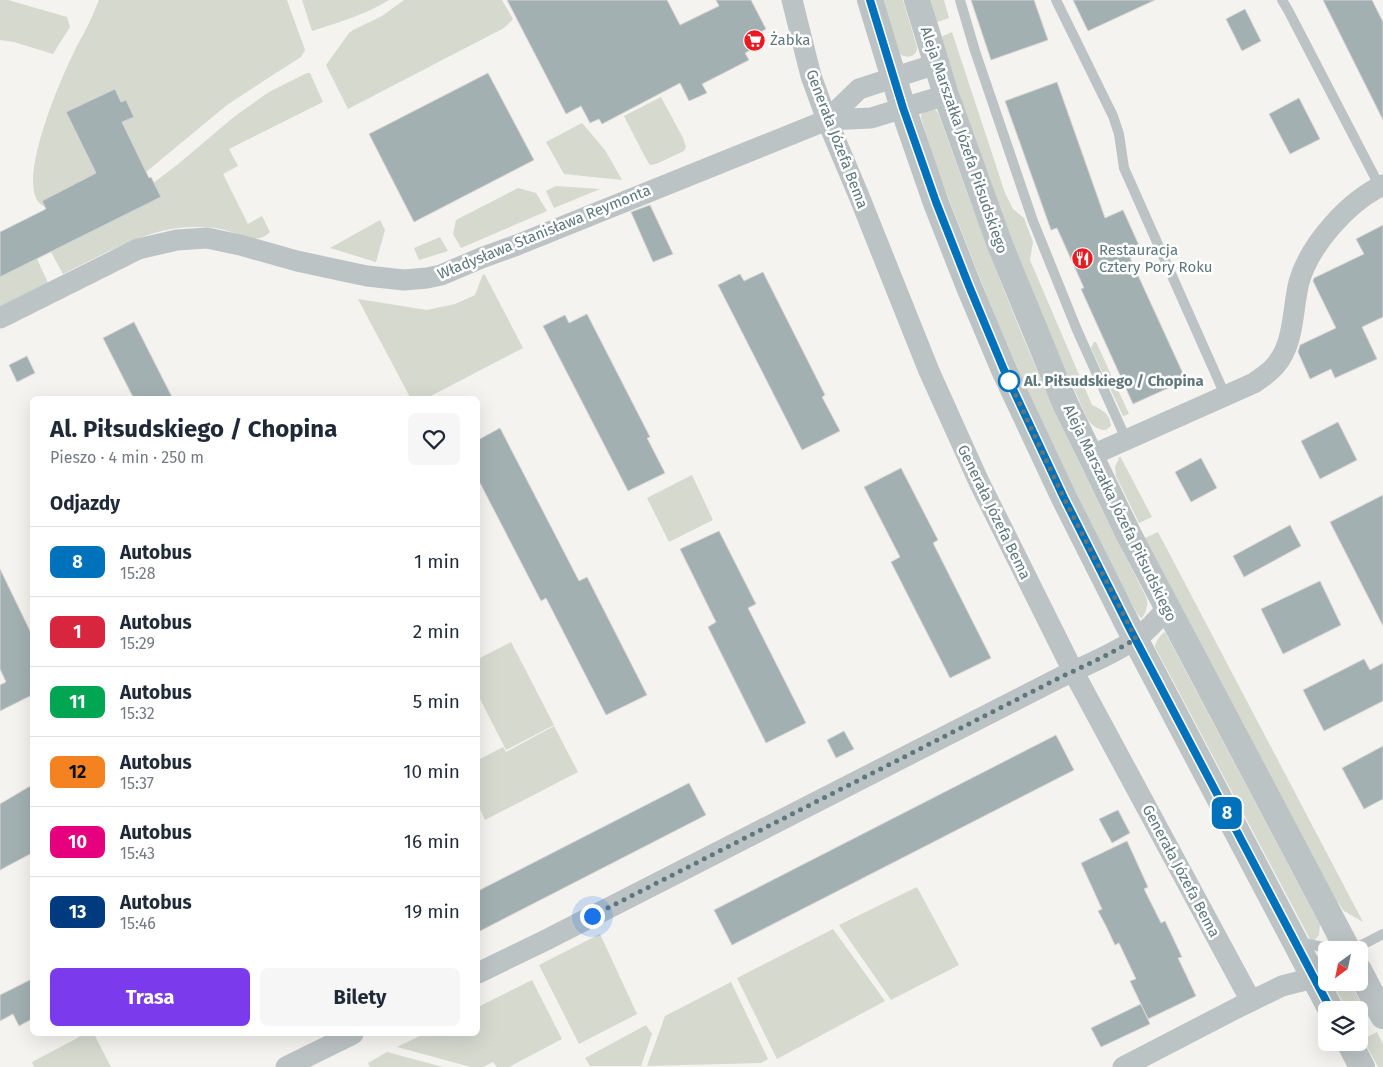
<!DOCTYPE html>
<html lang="pl">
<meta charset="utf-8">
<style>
:root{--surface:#fff;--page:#f6f6f7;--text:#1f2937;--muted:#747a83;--line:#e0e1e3;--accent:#7c3aed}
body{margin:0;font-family:"Fira Sans",sans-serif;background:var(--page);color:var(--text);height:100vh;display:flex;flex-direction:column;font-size:19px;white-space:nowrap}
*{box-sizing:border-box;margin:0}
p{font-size:16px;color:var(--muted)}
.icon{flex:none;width:28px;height:28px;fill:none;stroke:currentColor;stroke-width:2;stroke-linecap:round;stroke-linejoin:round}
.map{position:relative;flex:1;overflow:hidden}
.details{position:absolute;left:30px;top:396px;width:450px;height:640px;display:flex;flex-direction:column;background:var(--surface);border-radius:8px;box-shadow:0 5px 20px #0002}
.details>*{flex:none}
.badge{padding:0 10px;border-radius:8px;font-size:18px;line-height:32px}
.needle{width:32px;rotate:213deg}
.buttons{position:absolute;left:1318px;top:941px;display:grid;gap:10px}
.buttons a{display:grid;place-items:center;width:50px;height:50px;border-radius:8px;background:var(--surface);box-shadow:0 5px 20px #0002;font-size:25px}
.you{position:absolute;width:25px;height:25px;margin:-12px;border:4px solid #fff;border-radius:50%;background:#1a73e8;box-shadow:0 0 0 8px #1a73e833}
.map>.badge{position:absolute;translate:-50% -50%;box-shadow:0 0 0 2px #fff}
h2{padding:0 20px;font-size:19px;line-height:45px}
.round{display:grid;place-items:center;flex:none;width:52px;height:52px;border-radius:8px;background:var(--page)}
.overview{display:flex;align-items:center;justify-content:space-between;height:85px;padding:0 20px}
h1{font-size:24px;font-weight:700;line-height:38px}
.button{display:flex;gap:10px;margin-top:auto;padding:10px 20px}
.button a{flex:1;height:58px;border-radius:8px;background:var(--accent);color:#fff;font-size:20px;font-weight:700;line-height:58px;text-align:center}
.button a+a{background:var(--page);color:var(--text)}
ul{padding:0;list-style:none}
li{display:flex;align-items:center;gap:15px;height:70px;padding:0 20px;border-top:1px solid var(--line)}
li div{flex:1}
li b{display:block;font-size:19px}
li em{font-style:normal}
li .badge{min-width:55px;font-weight:700;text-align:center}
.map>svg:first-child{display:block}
.green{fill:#d5d9ce}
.building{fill:#a3b0b2;stroke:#d5d4d3}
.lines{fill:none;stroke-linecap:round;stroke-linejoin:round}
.service{stroke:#bcc3c5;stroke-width:10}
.minor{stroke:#bcc3c5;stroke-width:21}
.tertiary{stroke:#bcc3c5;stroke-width:26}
.line-casing{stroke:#fff;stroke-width:11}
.line{stroke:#0072bc;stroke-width:8}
.walk{stroke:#5e777c;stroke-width:5;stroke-dasharray:0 9}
.stop-dot{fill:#fff;stroke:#0072bc;stroke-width:2.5}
.labels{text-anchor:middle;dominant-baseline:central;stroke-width:5;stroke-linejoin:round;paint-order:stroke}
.poi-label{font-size:15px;fill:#5e777c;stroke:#fff;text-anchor:start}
.street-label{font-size:15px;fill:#5e777c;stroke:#fff}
.stop-label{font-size:15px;font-weight:bold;fill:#5e777c;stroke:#fff;text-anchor:start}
</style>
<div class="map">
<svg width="1383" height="1067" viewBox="0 0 1383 1067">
<rect width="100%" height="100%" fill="#f4f3ef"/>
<!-- green -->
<path class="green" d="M 0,0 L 8,0 L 67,17 L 70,27 L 53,54 L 14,42 L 0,40 Z
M 99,0 L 287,0 L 305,50 L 301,57 L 265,80 L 227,105 L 146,172 L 128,182 L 54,207 C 0,213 66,63 83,35 C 89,24 94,12 99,0 Z
M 302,0 L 389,0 C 365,15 339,22 312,31 Z
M 404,0 L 502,0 L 513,19 L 504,28 L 348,109 L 326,65 L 349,33 L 353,30 L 382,16 Z
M 883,0 L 903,0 L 917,47 C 917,57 907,59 900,54 Z
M 931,0 L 944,0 L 949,18 L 937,22 Z
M 952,32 L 1005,193 L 1013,209 L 1024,218 L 1033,242 L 1030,260 L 1092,405 C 1102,410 1110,413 1111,426 L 1106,430 C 1097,430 1091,425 1087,418 C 1059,356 1032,294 1008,232 C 983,168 962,102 941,37 Z
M 307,73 L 310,73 L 323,102 L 229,149 L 238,166 L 223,174 L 248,224 L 262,216 L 270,232 C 267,235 264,237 260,238 C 249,240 228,229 215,228 C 209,227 203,227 196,227 C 152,225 102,255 63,274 L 45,241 L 148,187 L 177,165 L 235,116 L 269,92 Z
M 661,97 L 683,138 L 686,147 L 684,151 L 656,164 L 650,165 L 646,159 L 624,116 Z
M 932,109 L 936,110 L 939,115 C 970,201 1001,287 1037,370 C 1070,447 1108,522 1146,597 C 1149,604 1146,612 1142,618 L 1141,618 L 1137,613 C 1075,497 1018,377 970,253 C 953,209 934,164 921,118 C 921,111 926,111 932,109 Z
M 582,123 L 605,150 L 622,180 L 564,174 L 546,142 Z
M 556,186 L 600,189 L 554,208 L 546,191 Z
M 518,188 L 536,193 L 547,211 L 461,248 L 453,234 L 456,220 Z
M 380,220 L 385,230 L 376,262 L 330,248 Z
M 440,237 L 448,251 L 419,260 L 414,248 Z
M 0,241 L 29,241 L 48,283 L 0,307 Z
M 483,274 L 485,275 L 523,348 L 425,399 L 411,399 L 358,299 L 427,310 L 455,304 L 475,295 Z
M 1094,342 L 1096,342 L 1097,344 L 1129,414 L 1123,416 L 1091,348 Z
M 1120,456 L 1152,517 L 1139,523 L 1116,476 L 1115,467 Z
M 692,475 L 713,520 L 669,542 L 647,498 Z
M 1158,532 L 1363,922 L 1344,911 L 1334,897 L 1145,538 Z
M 1165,632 L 1320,925 L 1319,935 L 1313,942 L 1311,941 L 1155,647 C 1155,642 1161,634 1165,632 Z
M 511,642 L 554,725 L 506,750 L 478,695 L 478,659 Z
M 554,726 L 578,772 L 485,820 L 478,805 L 478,760 L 503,747 L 506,752 Z
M 917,887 L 959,965 L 891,1000 L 839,925 Z
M 833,929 L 885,1001 L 777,1059 L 737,978 Z
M 600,934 L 637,1014 L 579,1044 L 539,965 Z
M 532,980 L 562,1039 L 509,1067 L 497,1067 L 493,1062 L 483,1067 L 471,1067 L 397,1047 L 424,1034 L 478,1034 L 478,1007 Z
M 731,982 L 768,1059 L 761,1063 L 647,1066 L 665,1016 Z
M 1332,983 L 1350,983 L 1369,1017 L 1359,1023 L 1359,1010 L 1347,1010 Z
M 646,1025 L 652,1034 L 641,1066 L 590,1066 L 585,1058 Z
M 1377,1032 L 1383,1044 L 1383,1067 L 1378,1067 L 1363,1039 Z
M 85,1034 L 94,1034 L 111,1067 L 34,1067 L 32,1062 Z
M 387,1052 L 443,1067 L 370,1067 L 368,1063 Z"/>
<!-- building -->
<path class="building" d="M 507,0 L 667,0 L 680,25 L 719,6 L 716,0 L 751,0 L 766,29 L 759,33 L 764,43 L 745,53 L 749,60 L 702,84 L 707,93 L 689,101 L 680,83 L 602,124 L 599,119 L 590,123 L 581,106 L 566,114 Z
M 971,0 L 1034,0 L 1048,40 L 991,60 Z
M 1073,0 L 1155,0 L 1088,31 Z
M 1323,0 L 1372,0 L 1383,22 L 1383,120 Z
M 1245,9 L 1261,41 L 1242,51 L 1226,19 Z
M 488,73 L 534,160 L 414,222 L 369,134 Z
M 1057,82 L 1105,218 L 1123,210 L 1142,252 L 1130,258 L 1186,380 L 1133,404 L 1081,289 L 1084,288 L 1057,228 L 1051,230 L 1005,101 Z
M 115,89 L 121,102 L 126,100 L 134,117 L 122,122 L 149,178 L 151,177 L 161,197 L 0,277 L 0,232 L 46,209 L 42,201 L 96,173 L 66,112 Z
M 1299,98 L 1320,139 L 1290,154 L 1269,114 Z
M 650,205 L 673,254 L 653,262 L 631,212 Z
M 1383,225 L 1383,317 L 1362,327 L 1377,359 L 1335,378 L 1331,369 L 1310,379 L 1298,352 L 1300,345 L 1336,328 L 1313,281 L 1314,278 L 1364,254 L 1356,239 Z
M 763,272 L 825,395 L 822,397 L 840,431 L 802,450 L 718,285 L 740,274 L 744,281 Z
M 587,314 L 650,437 L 647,438 L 665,473 L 628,491 L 543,326 L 565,315 L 569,323 Z
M 134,322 L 173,399 L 134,399 L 103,338 Z
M 27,356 L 35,373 L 17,382 L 9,365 Z
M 1338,422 L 1357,460 L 1320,479 L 1301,441 Z
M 500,428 L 579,581 L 587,577 L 647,695 L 606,715 L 546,598 L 541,601 L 478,479 L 478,440 Z
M 1201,458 L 1217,488 L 1191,502 L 1175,472 Z
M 901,468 L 938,540 L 933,543 L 991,658 L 950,678 L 891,562 L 900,557 L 864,487 Z
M 1383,495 L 1383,626 L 1330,522 Z
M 1290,525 L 1301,546 L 1244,577 L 1233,556 Z
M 719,531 L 756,604 L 748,608 L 806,723 L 766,743 L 708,627 L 716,622 L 680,549 Z
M 0,569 L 32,635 L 32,695 L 0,711 L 0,685 L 6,682 L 0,669 Z
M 1320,581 L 1341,625 L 1283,654 L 1261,609 Z
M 1364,659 L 1370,670 L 1383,663 L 1383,701 L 1324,731 L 1303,690 Z
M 844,731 L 854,749 L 836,758 L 827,740 Z
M 1056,735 L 1074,770 L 732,945 L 714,910 Z
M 1383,746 L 1383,799 L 1364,809 L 1342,768 Z
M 689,783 L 706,815 L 478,932 L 478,891 Z
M 32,785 L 32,853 L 0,870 L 0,804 Z
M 1118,810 L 1130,833 L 1112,843 L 1099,819 Z
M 1127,841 L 1148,887 L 1144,889 L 1161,923 L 1165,921 L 1182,957 L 1178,958 L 1196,996 L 1148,1019 L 1130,981 L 1136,979 L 1119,943 L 1115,945 L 1106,926 L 1098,911 L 1102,909 L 1081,863 Z
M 32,979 L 32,1019 L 19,1026 L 13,1014 L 0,1021 L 0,995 Z
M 1141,1004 L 1150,1024 L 1101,1047 L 1091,1028 Z"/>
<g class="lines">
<!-- service -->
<path class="service" d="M 960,0 L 975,51 L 1033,221 L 1077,330 L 1126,439
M 1056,0 L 1113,116 L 1119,134 L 1124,168 L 1225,395
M 1282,0 L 1288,10 L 1380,187
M 1298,942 L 1339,950
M 1352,950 L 1383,934"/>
<!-- minor -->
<path class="minor" d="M 792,0 L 811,76 L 827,120 L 859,196 L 929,371 L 979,482 L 1073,671 L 1251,1001
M 827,120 L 859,89 L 936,64
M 0,318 L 138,249 L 177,240 L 207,238 L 240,245 L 297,261 L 348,272 L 367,276 L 404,280 L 427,278 L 441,275 L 481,258 L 517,245 L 827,120 L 871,118 L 946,95
M 1090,456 L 1254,383 C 1261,378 1269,373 1275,366 C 1295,343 1292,310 1299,282 C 1310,244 1348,202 1383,185
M 478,973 L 544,941 L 1061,677 C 1086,665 1114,654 1137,638 C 1148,630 1158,619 1167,608
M 286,1067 L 353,1034
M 1123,1067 L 1239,1007 L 1282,986 L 1313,978"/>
<!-- tertiary -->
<path class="tertiary" d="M 870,0 L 903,108 L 936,203 L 969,287 L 1004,370 L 1064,498 L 1130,629 L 1331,1010
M 917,0 L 946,95 L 1000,245 L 1065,403 L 1129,535 L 1348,950
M 1359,970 L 1383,1016
M 1349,1042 L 1362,1067"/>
</g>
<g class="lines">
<defs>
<path id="line" d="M 870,0 L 903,108 L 936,202 L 969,286 L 1004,370 L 1064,498 L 1130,629 L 1331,1010"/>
</defs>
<!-- line casing -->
<use href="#line" class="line-casing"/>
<!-- line -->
<use href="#line" class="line"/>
<!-- walk -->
<path class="walk" d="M 592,916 L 1061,677 L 1105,656 L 1136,639 L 1064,498 L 1009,381"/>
</g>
<!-- icons -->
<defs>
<symbol id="supermarket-disc" viewBox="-11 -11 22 22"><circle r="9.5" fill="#e91a21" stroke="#fff"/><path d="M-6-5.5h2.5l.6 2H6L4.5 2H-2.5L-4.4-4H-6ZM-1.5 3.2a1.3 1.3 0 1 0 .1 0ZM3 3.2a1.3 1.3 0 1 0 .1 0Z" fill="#fff"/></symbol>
<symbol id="restaurant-disc" viewBox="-11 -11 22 22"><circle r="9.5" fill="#e91a21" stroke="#fff"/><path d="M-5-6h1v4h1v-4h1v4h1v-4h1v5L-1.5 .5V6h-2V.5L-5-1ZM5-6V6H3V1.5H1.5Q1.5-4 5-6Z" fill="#fff"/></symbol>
</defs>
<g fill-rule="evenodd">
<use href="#supermarket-disc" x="742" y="28" width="25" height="25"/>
<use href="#restaurant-disc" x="1070" y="246" width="25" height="25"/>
</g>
<!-- markers -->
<circle class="stop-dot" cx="1009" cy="381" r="10"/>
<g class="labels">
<!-- poi labels -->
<g class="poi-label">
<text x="770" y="40">Żabka</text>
<text x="1099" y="250">Restauracja<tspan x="1099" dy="17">Cztery Pory Roku</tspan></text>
</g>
<!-- street labels -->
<g class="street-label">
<text transform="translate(837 139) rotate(69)">Generała Józefa Bema</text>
<text transform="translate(964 140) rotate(71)">Aleja Marszałka Józefa Piłsudskiego</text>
<text transform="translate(544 232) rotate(-22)">Władysława Stanisława Reymonta</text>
<text transform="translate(994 512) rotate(64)">Generała Józefa Bema</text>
<text transform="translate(1120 513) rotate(64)">Aleja Marszałka Józefa Piłsudskiego</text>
<text transform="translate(1181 871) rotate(62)">Generała Józefa Bema</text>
</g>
<!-- stop labels -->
<g class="stop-label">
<text x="1024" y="381">Al. Piłsudskiego / Chopina</text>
</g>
</g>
</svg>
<div class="buttons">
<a><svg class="needle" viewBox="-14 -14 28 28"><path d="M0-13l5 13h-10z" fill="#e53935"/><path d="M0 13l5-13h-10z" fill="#747a83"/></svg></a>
<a><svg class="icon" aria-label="layers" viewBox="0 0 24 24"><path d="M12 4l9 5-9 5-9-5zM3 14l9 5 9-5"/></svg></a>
</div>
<div class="you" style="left:592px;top:916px"></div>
<b class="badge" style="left:1227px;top:813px;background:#0072bc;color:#fff">8</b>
<section class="details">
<div class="overview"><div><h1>Al. Piłsudskiego / Chopina</h1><p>Pieszo · 4 min · 250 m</p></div><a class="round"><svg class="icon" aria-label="heart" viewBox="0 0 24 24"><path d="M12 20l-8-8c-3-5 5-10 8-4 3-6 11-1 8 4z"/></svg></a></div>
<h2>Odjazdy</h2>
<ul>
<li><span class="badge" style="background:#0072bc;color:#fff">8</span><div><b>Autobus</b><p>15:28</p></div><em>1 min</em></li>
<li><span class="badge" style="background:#d7263d;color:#fff">1</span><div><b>Autobus</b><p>15:29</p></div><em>2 min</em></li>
<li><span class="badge" style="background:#00a651;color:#fff">11</span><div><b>Autobus</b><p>15:32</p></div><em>5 min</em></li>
<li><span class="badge" style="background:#f58220;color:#111">12</span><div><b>Autobus</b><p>15:37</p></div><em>10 min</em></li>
<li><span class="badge" style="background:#e6007e;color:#fff">10</span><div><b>Autobus</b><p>15:43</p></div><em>16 min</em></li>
<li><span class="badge" style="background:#003b80;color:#fff">13</span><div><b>Autobus</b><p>15:46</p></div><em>19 min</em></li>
</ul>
<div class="button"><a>Trasa</a><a>Bilety</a></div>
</section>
</div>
